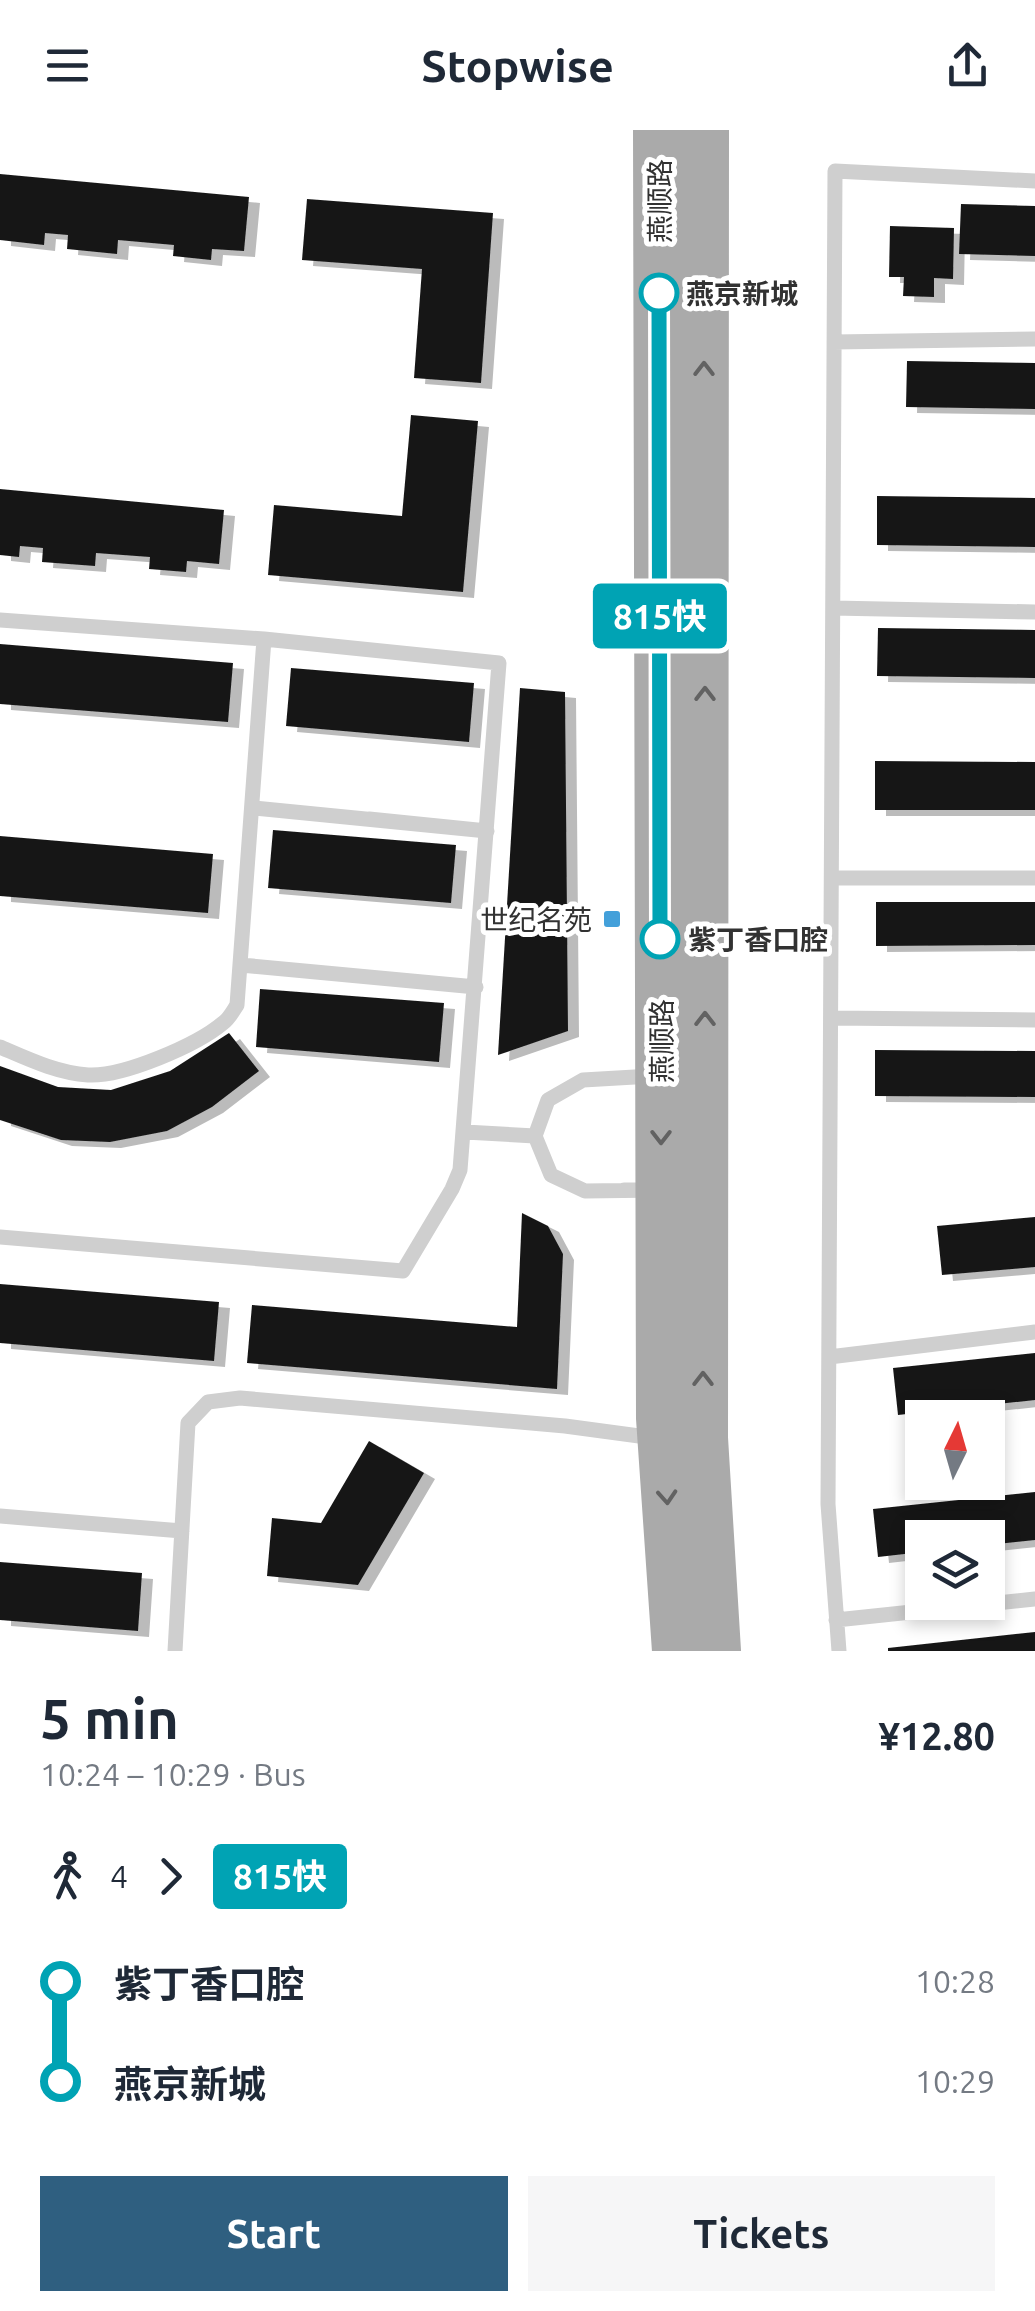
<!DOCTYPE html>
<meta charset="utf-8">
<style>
:root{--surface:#fff;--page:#f6f6f7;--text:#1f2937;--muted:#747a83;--accent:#2f5f80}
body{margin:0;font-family:Ubuntu,"Noto Sans SC",sans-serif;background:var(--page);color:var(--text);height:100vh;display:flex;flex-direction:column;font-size:38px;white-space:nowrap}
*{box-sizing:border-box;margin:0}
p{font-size:32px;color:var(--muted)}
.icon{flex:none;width:55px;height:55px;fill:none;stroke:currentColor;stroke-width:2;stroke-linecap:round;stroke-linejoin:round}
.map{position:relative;height:1521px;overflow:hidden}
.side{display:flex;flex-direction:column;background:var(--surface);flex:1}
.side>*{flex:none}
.badge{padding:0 20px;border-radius:8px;font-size:35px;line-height:65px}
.needle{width:65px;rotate:5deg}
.buttons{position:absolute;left:905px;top:1270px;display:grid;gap:20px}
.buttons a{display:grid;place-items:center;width:100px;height:100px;border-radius:0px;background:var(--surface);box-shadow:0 5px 15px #0003;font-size:50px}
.map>.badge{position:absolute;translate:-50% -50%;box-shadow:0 0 0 5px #fff}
.legs{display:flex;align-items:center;gap:15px;height:110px;padding:0 40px;font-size:32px}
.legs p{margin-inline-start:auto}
.head{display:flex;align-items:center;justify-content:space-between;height:170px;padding:0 40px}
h1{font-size:55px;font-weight:600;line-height:75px}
.action{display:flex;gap:20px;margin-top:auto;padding:20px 40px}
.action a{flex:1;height:115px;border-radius:0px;background:var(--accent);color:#fff;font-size:40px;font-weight:600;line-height:115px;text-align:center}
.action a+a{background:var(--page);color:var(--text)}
ul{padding:0 40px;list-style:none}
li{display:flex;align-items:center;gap:35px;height:100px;font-size:38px}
li i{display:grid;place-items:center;width:15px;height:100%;margin:0 12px;background:currentColor}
li i::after{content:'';width:25px;height:25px;margin:-12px;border:8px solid;border-radius:50%;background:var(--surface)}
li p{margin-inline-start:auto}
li:first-child i{background:linear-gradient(#0000 50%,currentColor 0)}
li:last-child i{background:linear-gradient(currentColor 50%,#0000 0)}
header{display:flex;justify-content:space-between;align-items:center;height:130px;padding:0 40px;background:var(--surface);font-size:45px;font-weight:600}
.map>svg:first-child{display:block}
.building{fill:#191919;filter:url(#shadow)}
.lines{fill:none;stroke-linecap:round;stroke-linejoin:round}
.service{stroke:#cfcfcf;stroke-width:15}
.primary{stroke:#aaa;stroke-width:50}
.oneway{stroke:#626262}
.line-1-casing{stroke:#fff;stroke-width:22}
.line-1{stroke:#00a3b4;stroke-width:15}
.stop-1-dot{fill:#fff;stroke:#00a3b4;stroke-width:5}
.poi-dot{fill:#43a0da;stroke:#fff;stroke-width:4}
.labels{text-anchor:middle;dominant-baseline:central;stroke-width:10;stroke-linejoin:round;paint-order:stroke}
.street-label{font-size:28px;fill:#323232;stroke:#fff}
.stop-label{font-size:28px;font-weight:bold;fill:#323232;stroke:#fff;text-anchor:start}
.poi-label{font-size:28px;fill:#323232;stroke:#fff;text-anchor:end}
</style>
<header><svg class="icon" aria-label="menu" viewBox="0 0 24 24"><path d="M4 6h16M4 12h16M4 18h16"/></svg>Stopwise<svg class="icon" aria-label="share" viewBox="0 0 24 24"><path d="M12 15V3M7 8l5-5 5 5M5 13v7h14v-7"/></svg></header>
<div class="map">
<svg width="1035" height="1521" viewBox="0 0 1035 1521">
<defs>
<filter id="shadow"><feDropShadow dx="11" dy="6" stdDeviation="0" flood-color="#0004"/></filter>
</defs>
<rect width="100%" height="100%" fill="#fff"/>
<!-- building -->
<path class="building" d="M 0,44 L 249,67 L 244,121 L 212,119 L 211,130 L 173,126 L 174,115 L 118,110 L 117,124 L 67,119 L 68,105 L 45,103 L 44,115 L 0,110 Z
M 307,69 L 493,83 L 481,253 L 414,248 L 422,139 L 302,130 Z
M 961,74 L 1035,76 L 1035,126 L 959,124 Z
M 890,96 L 954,98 L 953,149 L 934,148 L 934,167 L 903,166 L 904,147 L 889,147 Z
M 907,231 L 1035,233 L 1035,279 L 906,277 Z
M 411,285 L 478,291 L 463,462 L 268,445 L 274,375 L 402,386 Z
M 0,359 L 224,380 L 219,434 L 187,431 L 186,442 L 149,439 L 150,427 L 96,423 L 95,436 L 42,432 L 43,418 L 20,416 L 19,427 L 0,425 Z
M 877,366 L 1035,368 L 1035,417 L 877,415 Z
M 878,498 L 1035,500 L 1035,548 L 877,546 Z
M 0,514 L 233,533 L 228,592 L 0,574 Z
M 291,538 L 474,553 L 469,612 L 286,596 Z
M 520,558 L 565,562 L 568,901 L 498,925 Z
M 875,631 L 1035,632 L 1035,680 L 875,680 Z
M 273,700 L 456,715 L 451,773 L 268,758 Z
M 0,706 L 213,724 L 208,783 L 0,766 Z
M 876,772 L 1035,772 L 1035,815 L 876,816 Z
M 260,859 L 444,873 L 439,932 L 256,917 Z
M 229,903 L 259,941 L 212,977 L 167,1001 L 110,1012 L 61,1010 L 0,990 L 0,936 L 58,957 L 111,960 L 170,941 Z
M 875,920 L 1035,921 L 1035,967 L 875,966 Z
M 522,1083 L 548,1096 L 563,1124 L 557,1259 L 247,1233 L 252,1175 L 517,1197 Z
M 1035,1087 L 1035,1137 L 942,1145 L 937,1096 Z
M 0,1154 L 219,1172 L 214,1231 L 0,1213 Z
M 1035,1223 L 1035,1270 L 898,1285 L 893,1238 Z
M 369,1311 L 424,1343 L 358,1455 L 267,1446 L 272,1388 L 321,1393 Z
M 1035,1362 L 1035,1410 L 988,1415 L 988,1408 L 922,1408 L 922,1422 L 878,1427 L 873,1379 Z
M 0,1432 L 142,1443 L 138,1501 L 0,1490 Z
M 1035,1502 L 1035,1521 L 888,1521 L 888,1518 Z"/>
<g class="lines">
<!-- service -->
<path class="service" d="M 834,212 L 1035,209
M 833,478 L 1035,482
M 0,490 L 264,509 L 499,533 L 460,1040 L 452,1059 L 403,1141 L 0,1107
M 254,678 L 487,701 L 369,689
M 832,748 L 1035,748
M 241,835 L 476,857
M 831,888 L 1035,890
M 0,917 C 28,929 57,943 88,945 C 123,947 197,915 223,893 C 229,889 233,881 237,875 L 264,509
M 465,1002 L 535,1006
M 624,1060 L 661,1060 L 585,1061 L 551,1045 L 535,1006 L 548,970 L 583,950 L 652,946
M 829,1227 L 1035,1202
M 0,1386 L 182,1401
M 836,1490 L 1035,1469
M 175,1521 L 188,1293 L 208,1272 L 240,1268 L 565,1296 L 654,1308
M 839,1521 L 828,1374 L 835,41 L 1035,51"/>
<!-- primary -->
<path class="primary" d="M 658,0 L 661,1288 L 677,1521
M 704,0 L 703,1308 L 716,1521"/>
</g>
<!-- one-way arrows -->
<defs><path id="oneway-chevron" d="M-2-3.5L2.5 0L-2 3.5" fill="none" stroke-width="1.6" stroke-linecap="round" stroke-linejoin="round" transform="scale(2.5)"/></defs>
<g class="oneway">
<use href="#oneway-chevron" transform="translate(704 239) rotate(-90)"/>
<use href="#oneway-chevron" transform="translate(705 564) rotate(-90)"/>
<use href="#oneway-chevron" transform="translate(705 889) rotate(-90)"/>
<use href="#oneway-chevron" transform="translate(661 1007) rotate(90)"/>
<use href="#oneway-chevron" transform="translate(703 1249) rotate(-90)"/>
<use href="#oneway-chevron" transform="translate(667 1367) rotate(86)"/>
</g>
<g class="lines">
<defs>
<path id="line-1" d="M 659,163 L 660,809"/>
</defs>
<!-- line-1 casing -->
<use href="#line-1" class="line-1-casing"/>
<!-- line-1 -->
<use href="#line-1" class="line-1"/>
</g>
<!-- markers -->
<g class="stop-1-dot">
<circle cx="659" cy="163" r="18"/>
<circle cx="660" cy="809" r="18"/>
</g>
<rect class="poi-dot" x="602" y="779" width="20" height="20" rx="5"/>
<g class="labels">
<!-- street labels -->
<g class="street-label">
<text transform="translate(659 71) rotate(-90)">燕顺路</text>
<text transform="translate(661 911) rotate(-90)">燕顺路</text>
</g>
<!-- stop labels -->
<g class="stop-label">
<text x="686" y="163">燕京新城</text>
<text x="688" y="809">紫丁香口腔</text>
</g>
<!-- poi labels -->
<g class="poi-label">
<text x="592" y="789">世纪名苑</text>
</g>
</g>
</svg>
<div class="buttons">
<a><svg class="needle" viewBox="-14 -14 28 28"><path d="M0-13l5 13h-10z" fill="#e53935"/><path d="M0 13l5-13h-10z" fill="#747a83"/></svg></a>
<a><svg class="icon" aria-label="layers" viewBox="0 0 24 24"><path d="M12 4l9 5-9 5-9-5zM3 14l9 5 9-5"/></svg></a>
</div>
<b class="badge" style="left:660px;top:486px;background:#00a3b4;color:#fff">815快</b>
</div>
<section class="side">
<div class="head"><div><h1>5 min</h1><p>10:24 – 10:29 · Bus</p></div><b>¥12.80</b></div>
<div class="legs"><svg class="icon" aria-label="walk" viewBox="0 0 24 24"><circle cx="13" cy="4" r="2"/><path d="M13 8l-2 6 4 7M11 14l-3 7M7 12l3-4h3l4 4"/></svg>4<svg class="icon" aria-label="forward" viewBox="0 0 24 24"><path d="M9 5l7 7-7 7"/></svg><b class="badge" style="background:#00a3b4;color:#fff">815快</b></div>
<ul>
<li><i style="color:#00a3b4"></i><b>紫丁香口腔</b><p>10:28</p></li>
<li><i style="color:#00a3b4"></i><b>燕京新城</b><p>10:29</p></li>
</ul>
<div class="action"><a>Start</a><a>Tickets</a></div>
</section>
